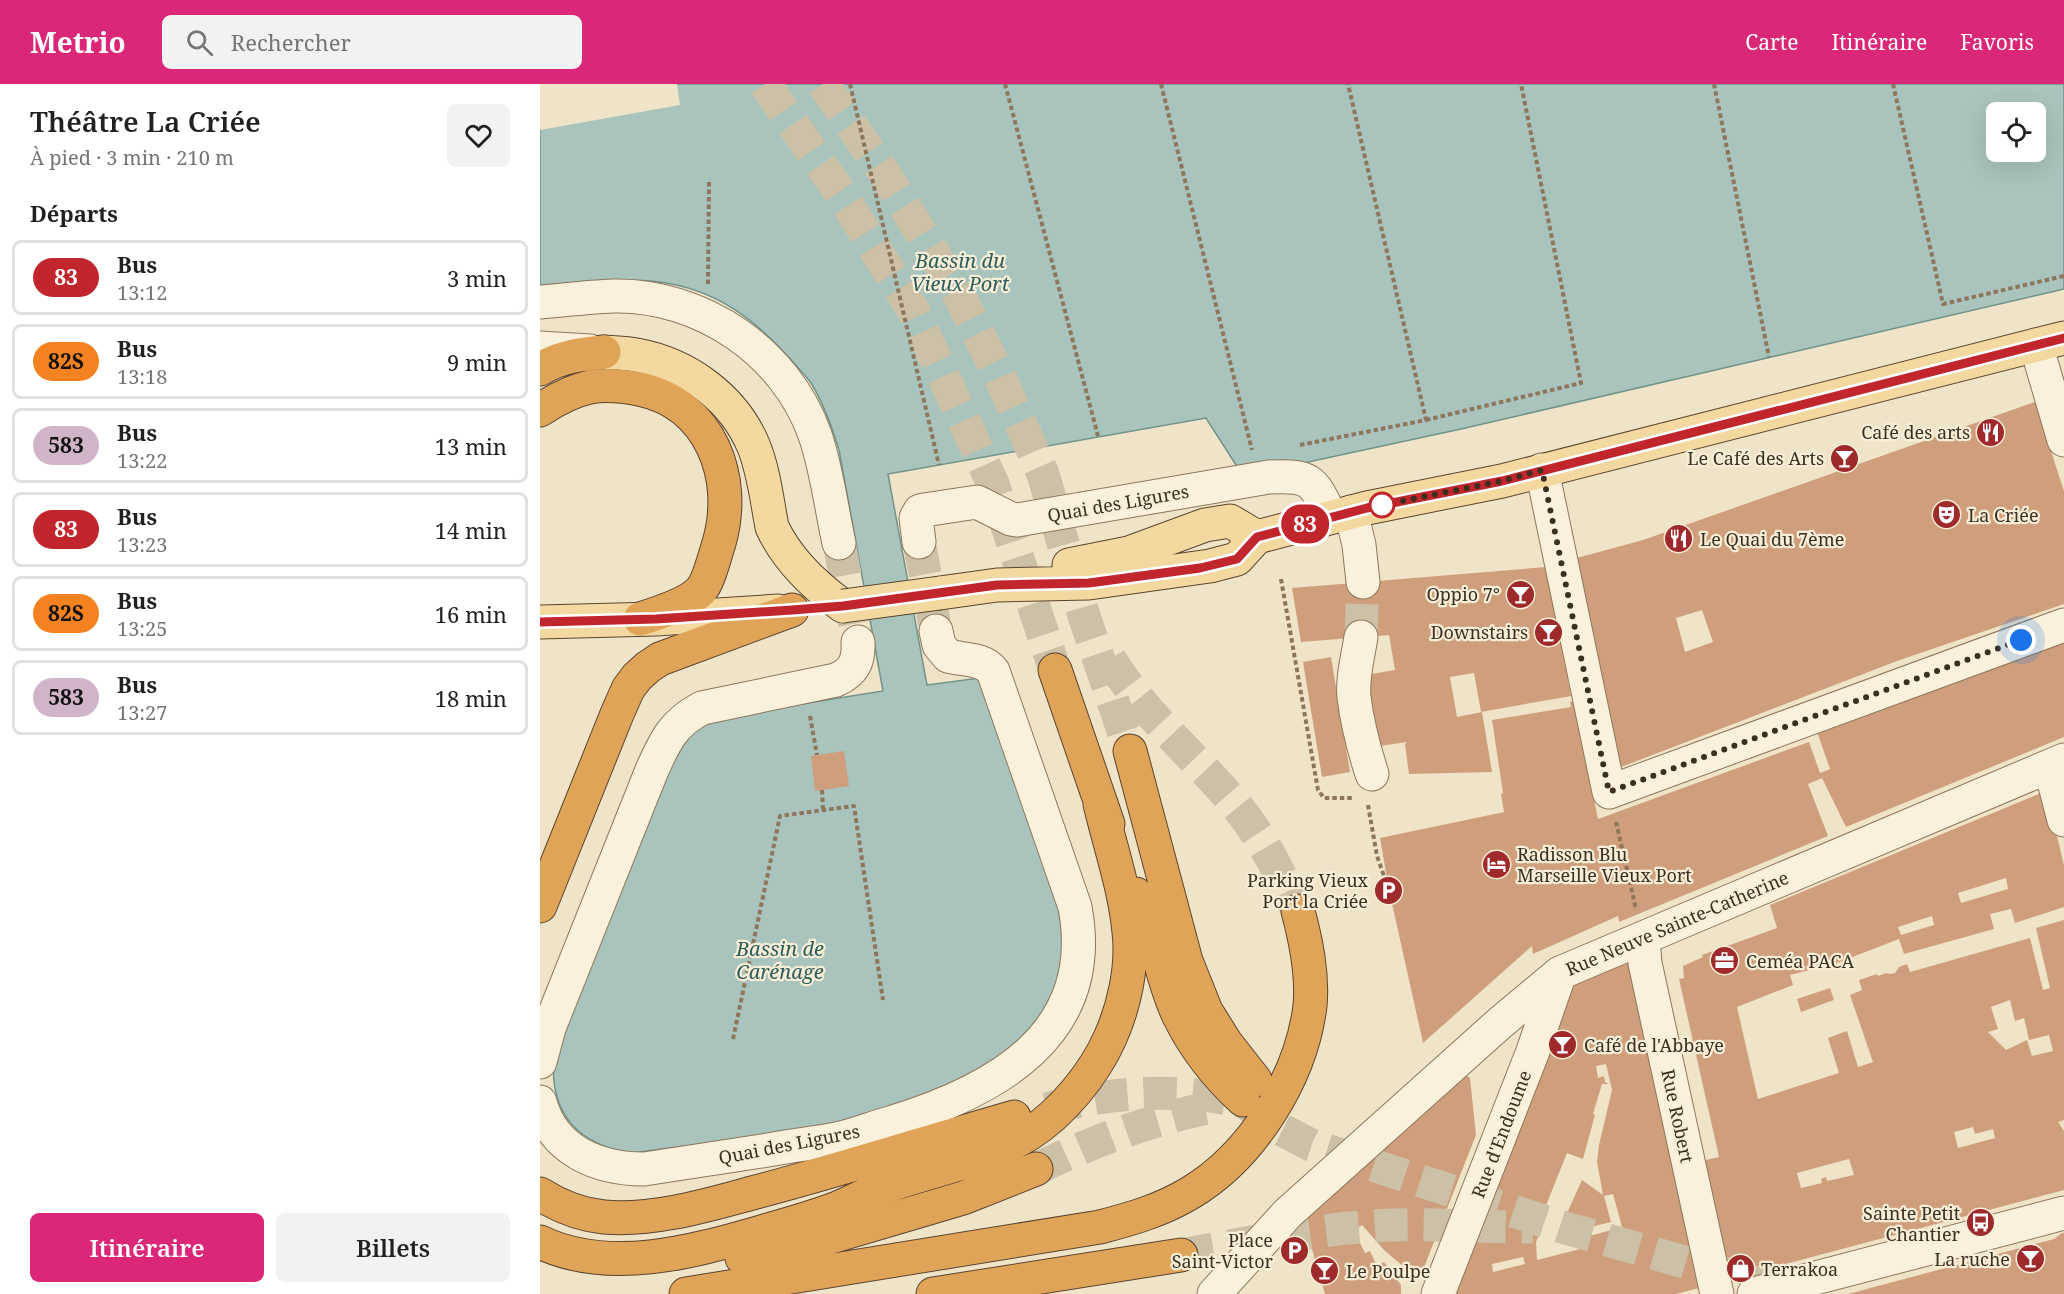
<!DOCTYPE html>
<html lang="fr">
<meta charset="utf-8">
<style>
:root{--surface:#fff;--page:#f2f2f2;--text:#202124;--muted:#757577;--line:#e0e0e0;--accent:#db2777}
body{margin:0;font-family:"Noto Serif",serif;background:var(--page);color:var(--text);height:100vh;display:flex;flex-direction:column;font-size:22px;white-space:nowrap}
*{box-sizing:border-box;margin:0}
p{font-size:20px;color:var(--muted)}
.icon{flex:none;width:33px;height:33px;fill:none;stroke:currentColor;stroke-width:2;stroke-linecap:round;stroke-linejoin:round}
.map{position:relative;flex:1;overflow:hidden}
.drawer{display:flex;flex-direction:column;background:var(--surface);width:540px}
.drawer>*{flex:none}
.badge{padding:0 12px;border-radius:20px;font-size:21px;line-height:39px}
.controls{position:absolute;left:1446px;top:18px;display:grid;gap:12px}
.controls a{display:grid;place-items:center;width:60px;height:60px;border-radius:9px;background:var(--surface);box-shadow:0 6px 24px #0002;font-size:30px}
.you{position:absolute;width:30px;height:30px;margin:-15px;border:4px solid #fff;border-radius:50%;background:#1a73e8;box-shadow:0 0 0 9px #1a73e833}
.map>.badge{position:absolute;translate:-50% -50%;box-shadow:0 0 0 3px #fff}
h2{padding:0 30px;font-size:22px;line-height:54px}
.round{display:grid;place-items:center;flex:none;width:63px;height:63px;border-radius:9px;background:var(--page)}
.overview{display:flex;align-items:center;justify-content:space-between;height:102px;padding:0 30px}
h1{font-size:28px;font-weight:600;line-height:45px}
.action{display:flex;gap:12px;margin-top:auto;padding:12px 30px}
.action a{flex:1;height:69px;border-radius:9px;background:var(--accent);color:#fff;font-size:24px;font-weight:600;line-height:69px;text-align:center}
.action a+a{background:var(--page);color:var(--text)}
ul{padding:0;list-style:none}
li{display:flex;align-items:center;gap:18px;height:75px;margin:0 12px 9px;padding:0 18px;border:3px solid var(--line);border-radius:9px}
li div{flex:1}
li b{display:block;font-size:22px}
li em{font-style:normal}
li .badge{min-width:66px;font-weight:700;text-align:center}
header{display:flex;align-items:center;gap:36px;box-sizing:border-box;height:84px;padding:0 30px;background:var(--accent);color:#fff}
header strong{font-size:28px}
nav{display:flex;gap:33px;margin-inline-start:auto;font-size:21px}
.search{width:420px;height:54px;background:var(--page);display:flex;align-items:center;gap:15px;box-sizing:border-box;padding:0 21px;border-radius:9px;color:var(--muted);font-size:22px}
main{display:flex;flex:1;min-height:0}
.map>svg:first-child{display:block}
.water{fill:#a9c4bc;stroke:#6f938a;stroke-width:1.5;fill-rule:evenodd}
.pier{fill:#f0e4c8}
.building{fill:#cf9f7d;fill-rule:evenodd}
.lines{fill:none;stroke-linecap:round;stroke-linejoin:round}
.minor-tunnel{stroke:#ccc0a6;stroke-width:33;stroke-dasharray:33 16;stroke-linecap:butt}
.highway-tunnel{stroke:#ccc0a6;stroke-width:33;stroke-dasharray:33 16;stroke-linecap:butt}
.minor-casing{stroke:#8d765c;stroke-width:35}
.major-casing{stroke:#5b4430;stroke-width:35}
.highway-casing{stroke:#5b4430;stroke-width:35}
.path{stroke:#8d765c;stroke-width:4;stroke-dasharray:4.5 3;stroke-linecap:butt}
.minor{stroke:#faf1dc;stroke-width:33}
.major{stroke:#f3d9a0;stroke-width:33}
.highway{stroke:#e0a458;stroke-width:33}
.major-bridge-casing{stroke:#5b4430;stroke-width:35;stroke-linecap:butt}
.major-bridge{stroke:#f3d9a0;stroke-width:33}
.line-casing{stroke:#fff;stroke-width:14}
.line{stroke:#c0262c;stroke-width:9}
.walk{stroke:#3d2e20;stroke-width:6;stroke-dasharray:0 10.8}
.stop-dot{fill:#fff;stroke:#c0262c;stroke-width:3}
.labels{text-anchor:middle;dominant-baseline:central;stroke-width:4.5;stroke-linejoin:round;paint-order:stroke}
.poi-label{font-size:18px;fill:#3d2e20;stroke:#f7eed8;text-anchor:end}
.street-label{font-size:18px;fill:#3d2e20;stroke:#f7eed8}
.water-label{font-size:20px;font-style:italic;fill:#2f5d5a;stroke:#f7eed8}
</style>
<header>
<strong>Metrio</strong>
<div class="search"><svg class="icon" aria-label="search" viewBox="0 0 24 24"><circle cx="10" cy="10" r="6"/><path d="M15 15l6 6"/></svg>Rechercher</div>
<nav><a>Carte</a><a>Itinéraire</a><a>Favoris</a></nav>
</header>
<main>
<section class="drawer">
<div class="overview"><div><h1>Théâtre La Criée</h1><p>À pied · 3 min · 210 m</p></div><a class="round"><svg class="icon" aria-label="heart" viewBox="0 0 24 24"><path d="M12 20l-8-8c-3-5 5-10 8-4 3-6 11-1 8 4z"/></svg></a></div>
<h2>Départs</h2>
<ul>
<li><span class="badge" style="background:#c0262c;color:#fff">83</span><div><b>Bus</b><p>13:12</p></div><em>3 min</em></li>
<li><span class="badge" style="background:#f58220;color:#111">82S</span><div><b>Bus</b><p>13:18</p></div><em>9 min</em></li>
<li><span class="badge" style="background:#d0b4ca;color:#111">583</span><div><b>Bus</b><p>13:22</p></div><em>13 min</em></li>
<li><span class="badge" style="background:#c0262c;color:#fff">83</span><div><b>Bus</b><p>13:23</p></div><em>14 min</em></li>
<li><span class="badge" style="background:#f58220;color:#111">82S</span><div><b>Bus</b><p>13:25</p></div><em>16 min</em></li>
<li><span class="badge" style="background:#d0b4ca;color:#111">583</span><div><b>Bus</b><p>13:27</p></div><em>18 min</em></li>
</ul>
<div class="action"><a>Itinéraire</a><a>Billets</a></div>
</section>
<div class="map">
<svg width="1524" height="1210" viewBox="0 0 1524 1210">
<rect width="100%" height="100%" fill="#f0e4c8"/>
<!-- water -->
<path class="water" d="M 0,0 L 1524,0 L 1524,205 L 921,345 L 703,392 L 666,334 L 348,390 L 387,601 L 440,594 L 519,822 L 524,857 L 517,900 L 499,934 L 478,957 L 458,973 L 417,999 L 290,1043 L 92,1069 C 39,1061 9,1030 14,975 L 135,660 L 168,635 L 343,607 L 299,366 C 292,343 284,320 271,299 C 266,292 259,285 253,278 C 216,236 176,205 119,198 C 80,193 39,199 0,201 ZM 1456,28 L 1496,28 L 1496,68 L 1456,68 Z"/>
<!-- pier -->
<path class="pier" d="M 0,0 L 137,0 L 140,21 L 0,46 Z"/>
<!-- building -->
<path class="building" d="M 1495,318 L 1524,407 L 1524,520 L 1357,577 L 1076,685 L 1033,475 L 1103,456 ZM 1162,526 L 1173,558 L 1145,568 L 1136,534 Z
M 1006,483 L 1031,612 L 941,628 L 934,589 L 910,593 L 917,633 L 942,628 L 952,688 L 869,690 L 865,660 L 867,658 L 840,662 L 825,591 L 855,586 L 849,551 L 761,558 L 752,504 Z
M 1524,557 L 1524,653 L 1306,743 L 1282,694 L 1268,700 L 1288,752 L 1079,838 L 1078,832 L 993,870 L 992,862 L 883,959 L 849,806 L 840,754 L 964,728 L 961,710 L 963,709 L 952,636 L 1031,623 L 1030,618 L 1034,617 L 1058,735 L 1269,658 L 1280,689 L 1290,685 L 1276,645 Z
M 791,573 L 810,688 L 782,693 L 763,578 Z
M 304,667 L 309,702 L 275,707 L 271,672 Z
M 1506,707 L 1524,781 L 1524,823 L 1475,839 L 1471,825 L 1450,830 L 1454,845 L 1364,870 L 1359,855 L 1297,879 L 1250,891 L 1253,901 L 1197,923 L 1218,1015 L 1299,989 L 1288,954 L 1307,947 L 1318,983 L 1333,978 L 1310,911 L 1322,906 L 1319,896 L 1337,890 L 1338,892 L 1346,889 L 1350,890 L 1355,889 L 1359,883 L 1367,880 L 1370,888 L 1490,854 L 1503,906 L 1510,904 L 1496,844 L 1524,836 L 1524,1036 L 1518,1038 L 1524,1047 L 1524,1106 L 1189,1195 L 1162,1077 L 1179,1073 L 1139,895 L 1144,894 L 1143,882 L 1163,873 L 1162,871 L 1237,844 L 1230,821 ZM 1466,794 L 1468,805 L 1421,819 L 1418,809 ZM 1392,832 L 1394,841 L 1361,851 L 1358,843 ZM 1470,916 L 1475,937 L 1484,934 L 1489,956 L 1509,951 L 1513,967 L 1492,972 L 1487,956 L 1466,966 L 1448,948 L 1458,945 L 1451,923 ZM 1433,1043 L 1435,1050 L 1453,1045 L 1455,1054 L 1418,1064 L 1414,1048 ZM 1309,1075 L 1314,1091 L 1287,1097 L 1286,1093 L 1281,1095 L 1282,1099 L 1261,1104 L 1257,1089 Z
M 1086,878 L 1090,879 L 1163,1203 L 1136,1210 L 911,1210 L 1033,899 ZM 1066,980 L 1072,1006 L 1059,1061 L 1057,1078 L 1063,1111 L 1042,1096 L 1022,1140 L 1031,1148 L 1071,1138 L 1064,1112 L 1073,1110 L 1082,1143 L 1046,1153 L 1048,1163 L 997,1176 L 996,1158 L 1008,1128 L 1005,1124 L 1027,1069 L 1043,1075 L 1055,1031 L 1053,1030 L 1062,1000 L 1069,1000 L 1065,998 L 1064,992 L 1058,994 L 1056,982 ZM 983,1173 L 985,1180 L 953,1188 L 952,1180 Z
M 1290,904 L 1294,916 L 1261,928 L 1257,915 Z
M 925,990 L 930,994 L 936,1051 L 879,1196 L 844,1166 L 822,1141 L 814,1147 L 825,1169 L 830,1167 L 837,1182 L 844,1178 L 861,1201 L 861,1210 L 785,1210 L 763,1134 Z
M 1522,1149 L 1524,1149 L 1524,1210 L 1308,1210 L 1514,1155 Z"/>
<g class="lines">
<!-- minor-tunnel -->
<path class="minor-tunnel" d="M 379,458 L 396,547
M 299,459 L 318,558
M 821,553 L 823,498"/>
<!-- highway-tunnel -->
<path class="highway-tunnel" d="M 225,0 L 301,110 L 373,226 L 453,400 L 515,586
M 283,0 L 345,90 L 419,211 L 460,293 L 503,390 L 545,535 L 590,667
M 570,575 C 604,631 654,671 695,720 C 722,752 740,790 758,827
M 703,1017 L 742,1046 L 771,1061 L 1022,1143 L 1249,1208
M 507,1025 C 575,1006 651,1003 719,1022
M 496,1085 C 553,1057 610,1036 672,1023
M 641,1171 C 710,1158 780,1144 851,1141 C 898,1140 946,1143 993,1143"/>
<defs>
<path id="minor" d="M 0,218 C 24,216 49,213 73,212 C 161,210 246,268 275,351 C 287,386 291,423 299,459
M 1496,261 L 1524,356
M 0,264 L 50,267
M 1002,386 L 1069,708 L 1524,541
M 811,428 L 819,461 L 823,498
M 379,458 L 376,434 L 380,427 L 384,426 L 437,418 L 471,435 L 477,436 L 729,393 C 772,391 773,396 791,433
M 821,553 C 818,572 812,594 814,613 C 817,639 824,665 832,690
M 1510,682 L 1524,736
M 1103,854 L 1105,879 L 1177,1210
M 0,978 L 9,944 L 112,686 C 125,657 133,639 162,624 L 296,596 C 314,588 319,577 318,558
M 0,1018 C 13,1067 58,1085 104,1085 C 148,1078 191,1072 234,1065 C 255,1061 277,1059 297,1055 C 315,1051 332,1044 350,1039 C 455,1007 559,951 535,823 L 453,587 C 443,574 423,576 408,572 L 399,561 L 396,547
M 674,1210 L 748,1129 L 960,939 L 1020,889 L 1524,676
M 898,1210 L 993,967 L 1020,889
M 1214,1210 L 1524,1129"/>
<path id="major" d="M 64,268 C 74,269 85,269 96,271 C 147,280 194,314 214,363 C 224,388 227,417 232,443 C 247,475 275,502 303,522
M 529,481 L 589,469 L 665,441 L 690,437 L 717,453
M 400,509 L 457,501 L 549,499 L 670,482 L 697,475 L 717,453 L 827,424 L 962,397 L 1524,254
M 0,538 L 116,535 L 238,527"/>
<path id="highway" d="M 0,285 C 20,273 40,270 64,268
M 0,326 C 15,316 32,307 50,303 C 66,300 83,302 99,305 C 171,320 198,394 179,459 C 175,471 169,497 161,506 C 150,519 116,530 100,535
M 515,586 L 568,740
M 590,667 L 646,877 L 666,927 L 686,959 L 715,996
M 596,810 C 601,823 607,836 612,849 C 621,877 626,906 639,932 C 655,965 677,992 703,1016
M 0,822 L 77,630 L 88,605 L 97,593 L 108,583 L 120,575 L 252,526
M 0,1110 C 19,1122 42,1131 64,1133 C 114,1137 164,1122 212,1109 C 300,1086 387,1058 474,1033
M 0,1158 C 69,1191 152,1168 221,1148 C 246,1141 271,1134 295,1125 C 312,1118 328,1109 345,1103 C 393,1085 444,1078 489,1050 C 522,1029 554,990 570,954 C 584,923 593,883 589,848 C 585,805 570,762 560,720
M 202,1174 L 264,1161 L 423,1114 L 496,1085
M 146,1210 L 560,1143 C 591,1135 622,1126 650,1109 C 712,1072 761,994 770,922 C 773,890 766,857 758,827
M 393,1210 L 641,1171"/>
</defs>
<!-- minor casing -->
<use href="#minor" class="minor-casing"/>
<!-- major casing -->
<use href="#major" class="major-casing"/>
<!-- highway casing -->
<use href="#highway" class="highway-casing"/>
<!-- path -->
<path class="path" d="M 310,0 L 399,381
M 465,0 L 558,352
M 621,0 L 712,366
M 1174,0 L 1229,273
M 1353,0 L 1403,220 L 1524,192
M 168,200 L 169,96
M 886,336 L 1041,299 L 981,0
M 760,361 L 886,336 L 808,0
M 741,495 L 778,706 L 784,714 L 812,714
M 270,632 L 277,671
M 282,706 L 283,726
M 828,721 L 837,772 L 849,806
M 1076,738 L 1096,825
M 193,955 L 240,732 L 314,722 L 343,916"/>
<!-- minor -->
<use href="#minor" class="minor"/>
<!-- major -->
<use href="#major" class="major"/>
<!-- highway -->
<use href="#highway" class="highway"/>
<defs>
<path id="major-bridge" d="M 303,522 L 400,509"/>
</defs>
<!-- major-bridge casing -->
<use href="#major-bridge" class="major-bridge-casing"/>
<!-- major-bridge -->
<use href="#major-bridge" class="major-bridge"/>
</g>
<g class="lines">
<defs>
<path id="line" d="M 0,538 L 116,535 L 252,526 L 303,522 L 457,501 L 549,499 L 660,484 L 697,475 L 717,453 L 827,424 L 962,397 L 1524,254"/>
</defs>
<!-- line casing -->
<use href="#line" class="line-casing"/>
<!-- line -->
<use href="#line" class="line"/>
<!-- walk -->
<path class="walk" d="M 842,421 L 962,397 L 1002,386 L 1069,708 L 1481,556"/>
</g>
<!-- icons -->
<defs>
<symbol id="restaurant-disc" viewBox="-11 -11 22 22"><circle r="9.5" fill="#9e2a2b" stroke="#f7eed8"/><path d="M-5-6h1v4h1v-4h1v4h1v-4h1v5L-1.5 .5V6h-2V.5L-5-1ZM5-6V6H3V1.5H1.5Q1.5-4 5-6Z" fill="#fff"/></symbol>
<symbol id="bar-disc" viewBox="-11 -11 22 22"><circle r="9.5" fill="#9e2a2b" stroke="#f7eed8"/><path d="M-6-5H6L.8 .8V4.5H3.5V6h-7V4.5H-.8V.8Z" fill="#fff"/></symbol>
<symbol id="theatre-disc" viewBox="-11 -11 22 22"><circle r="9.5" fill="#9e2a2b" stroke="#f7eed8"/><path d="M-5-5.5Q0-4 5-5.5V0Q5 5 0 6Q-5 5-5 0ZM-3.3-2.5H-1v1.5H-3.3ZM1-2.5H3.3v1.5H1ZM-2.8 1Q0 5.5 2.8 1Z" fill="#fff"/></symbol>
<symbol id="hotel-disc" viewBox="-11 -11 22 22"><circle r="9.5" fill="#9e2a2b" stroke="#f7eed8"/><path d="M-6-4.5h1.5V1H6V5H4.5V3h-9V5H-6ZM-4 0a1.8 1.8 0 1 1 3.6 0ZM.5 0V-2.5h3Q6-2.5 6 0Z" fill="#fff"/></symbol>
<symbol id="parking-disc" viewBox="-11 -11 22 22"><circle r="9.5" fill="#9e2a2b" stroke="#f7eed8"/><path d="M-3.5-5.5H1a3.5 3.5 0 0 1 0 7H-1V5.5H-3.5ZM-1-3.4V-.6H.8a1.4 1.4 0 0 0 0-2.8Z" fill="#fff"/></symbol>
<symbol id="office-disc" viewBox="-11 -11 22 22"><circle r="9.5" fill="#9e2a2b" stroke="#f7eed8"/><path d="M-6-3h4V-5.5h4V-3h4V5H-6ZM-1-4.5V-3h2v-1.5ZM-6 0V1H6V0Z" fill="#fff"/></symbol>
<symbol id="bus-disc" viewBox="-11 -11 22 22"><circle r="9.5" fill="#9e2a2b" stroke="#f7eed8"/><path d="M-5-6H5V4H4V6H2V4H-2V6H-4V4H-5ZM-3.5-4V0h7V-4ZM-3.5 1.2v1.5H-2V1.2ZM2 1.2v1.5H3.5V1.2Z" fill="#fff"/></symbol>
<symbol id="shop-disc" viewBox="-11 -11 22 22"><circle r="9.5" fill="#9e2a2b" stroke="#f7eed8"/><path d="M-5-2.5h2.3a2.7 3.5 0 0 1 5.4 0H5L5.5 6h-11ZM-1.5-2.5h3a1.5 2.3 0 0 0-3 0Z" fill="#fff"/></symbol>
</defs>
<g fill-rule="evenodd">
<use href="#restaurant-disc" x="1434" y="332" width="33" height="33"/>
<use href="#bar-disc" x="1288" y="358" width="33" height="33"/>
<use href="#theatre-disc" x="1390" y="414" width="33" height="33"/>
<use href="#restaurant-disc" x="1122" y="438" width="33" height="33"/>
<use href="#bar-disc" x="964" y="494" width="33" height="33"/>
<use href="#bar-disc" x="992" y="532" width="33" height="33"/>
<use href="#hotel-disc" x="940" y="764" width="33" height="33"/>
<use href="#parking-disc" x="832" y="790" width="33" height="33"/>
<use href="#office-disc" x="1168" y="860" width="33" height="33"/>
<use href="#bar-disc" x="1006" y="944" width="33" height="33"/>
<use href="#bus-disc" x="1424" y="1122" width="33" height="33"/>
<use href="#parking-disc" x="738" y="1150" width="33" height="33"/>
<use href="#bar-disc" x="1474" y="1158" width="33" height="33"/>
<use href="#shop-disc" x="1184" y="1168" width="33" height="33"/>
<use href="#bar-disc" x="768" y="1170" width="33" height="33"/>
</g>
<!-- markers -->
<circle class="stop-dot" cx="842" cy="421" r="12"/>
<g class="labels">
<!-- poi labels -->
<g class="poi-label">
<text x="1430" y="348">Café des arts</text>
<text x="1284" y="374">Le Café des Arts</text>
<text x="1428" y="431" text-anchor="start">La Criée</text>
<text x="1160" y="455" text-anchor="start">Le Quai du 7ème</text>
<text x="960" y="510">Oppio 7°</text>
<text x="988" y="548">Downstairs</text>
<text x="977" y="770" text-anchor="start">Radisson Blu<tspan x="977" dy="21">Marseille Vieux Port</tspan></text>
<text x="828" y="796">Parking Vieux<tspan x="828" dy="21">Port la Criée</tspan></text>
<text x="1206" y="877" text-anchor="start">Ceméa PACA</text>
<text x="1044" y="961" text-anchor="start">Café de l'Abbaye</text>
<text x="1420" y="1129">Sainte Petit<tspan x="1420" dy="21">Chantier</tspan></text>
<text x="733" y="1156">Place<tspan x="733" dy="21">Saint-Victor</tspan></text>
<text x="1470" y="1175">La ruche</text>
<text x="1221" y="1185" text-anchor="start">Terrakoa</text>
<text x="806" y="1187" text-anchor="start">Le Poulpe</text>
</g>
<!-- street labels -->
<g class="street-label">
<text transform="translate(578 419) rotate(-10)">Quai des Ligures</text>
<text transform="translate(1137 839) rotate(-23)">Rue Neuve Sainte-Catherine</text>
<text transform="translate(1138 1032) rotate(78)">Rue Robert</text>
<text transform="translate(961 1050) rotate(-69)">Rue d'Endoume</text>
<text transform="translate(249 1060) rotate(-11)">Quai des Ligures</text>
</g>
<!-- water labels -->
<g class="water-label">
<text x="420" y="176">Bassin du<tspan x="420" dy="23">Vieux Port</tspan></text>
<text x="240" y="864">Bassin de<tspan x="240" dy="23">Carénage</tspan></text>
</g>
</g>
</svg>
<div class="controls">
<a><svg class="icon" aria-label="locate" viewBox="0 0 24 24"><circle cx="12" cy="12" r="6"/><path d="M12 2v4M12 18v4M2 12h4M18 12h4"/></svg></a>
</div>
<div class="you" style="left:1481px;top:556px"></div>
<b class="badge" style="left:765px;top:440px;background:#c0262c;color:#fff">83</b>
</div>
</main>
